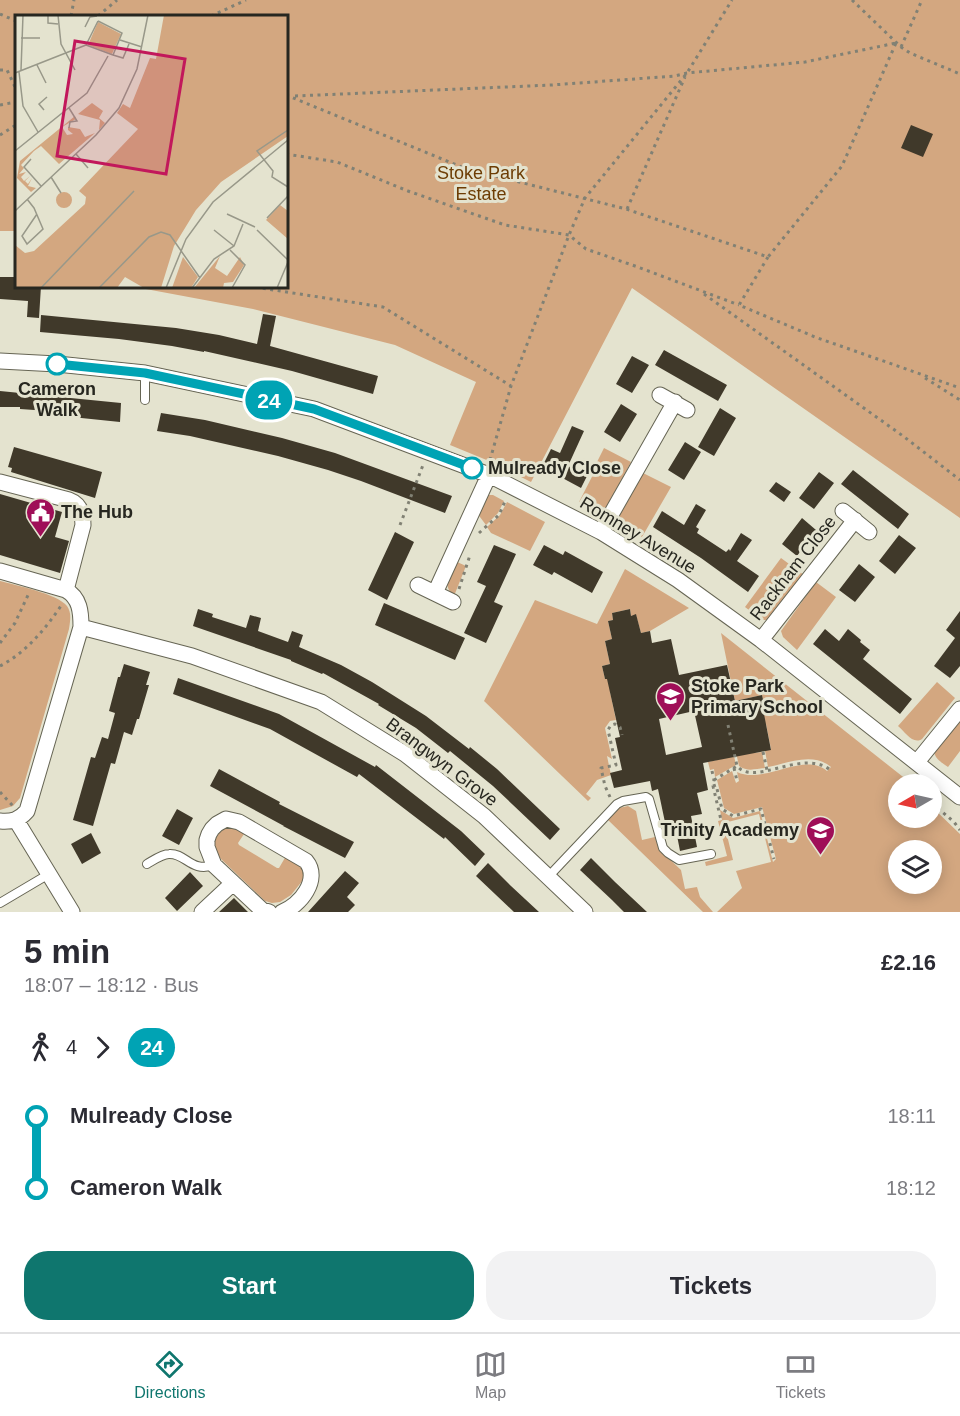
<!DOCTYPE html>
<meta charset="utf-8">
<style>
:root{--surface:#fff;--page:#f2f2f3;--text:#2b2b33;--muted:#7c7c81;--line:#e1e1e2;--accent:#0f766e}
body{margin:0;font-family:Helvetica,sans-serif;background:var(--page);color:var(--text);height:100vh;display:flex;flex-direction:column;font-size:22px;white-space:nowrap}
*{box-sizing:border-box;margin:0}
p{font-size:20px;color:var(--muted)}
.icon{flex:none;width:33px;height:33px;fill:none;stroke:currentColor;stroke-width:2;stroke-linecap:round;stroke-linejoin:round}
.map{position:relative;height:912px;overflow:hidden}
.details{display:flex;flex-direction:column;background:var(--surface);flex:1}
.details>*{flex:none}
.badge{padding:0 12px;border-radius:20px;font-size:21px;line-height:39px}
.needle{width:39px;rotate:261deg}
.controls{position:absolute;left:888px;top:774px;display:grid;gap:12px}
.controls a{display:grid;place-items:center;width:54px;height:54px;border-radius:50%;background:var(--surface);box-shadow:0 3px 15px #0003;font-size:30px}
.map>.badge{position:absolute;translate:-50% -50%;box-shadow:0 0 0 3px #fff}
.legs{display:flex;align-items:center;gap:9px;height:66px;padding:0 24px;font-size:20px}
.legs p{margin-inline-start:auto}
.head{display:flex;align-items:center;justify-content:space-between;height:102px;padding:0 24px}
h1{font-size:33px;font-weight:800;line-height:45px}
.button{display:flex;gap:12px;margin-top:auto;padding:12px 24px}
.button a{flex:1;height:69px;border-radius:24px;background:var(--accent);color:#fff;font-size:24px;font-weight:800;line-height:69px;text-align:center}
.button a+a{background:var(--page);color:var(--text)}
ul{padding:0 24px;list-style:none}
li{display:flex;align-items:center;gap:21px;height:72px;font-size:22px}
li i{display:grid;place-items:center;width:9px;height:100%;margin:0 8px;background:currentColor}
li i::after{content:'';width:15px;height:15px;margin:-8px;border:4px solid;border-radius:50%;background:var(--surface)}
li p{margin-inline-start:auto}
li:first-child i{background:linear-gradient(#0000 50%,currentColor 0)}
li:last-child i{background:linear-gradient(currentColor 50%,#0000 0)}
.tab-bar{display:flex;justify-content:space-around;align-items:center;height:84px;border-top:2px solid var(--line);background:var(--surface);font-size:16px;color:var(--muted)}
.tab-bar a{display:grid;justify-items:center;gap:3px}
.tab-bar .selected{color:var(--accent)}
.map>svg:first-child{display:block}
.green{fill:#d3a780;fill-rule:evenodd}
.building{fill:#40392a;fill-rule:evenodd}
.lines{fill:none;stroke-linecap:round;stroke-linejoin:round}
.service-casing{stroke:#666554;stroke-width:10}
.minor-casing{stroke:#666554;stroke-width:17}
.path{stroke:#818174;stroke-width:3;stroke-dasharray:3 4.5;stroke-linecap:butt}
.service{stroke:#fff;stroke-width:8}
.minor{stroke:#fff;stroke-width:15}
.line-1-casing{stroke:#fff;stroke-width:14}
.line-1{stroke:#00a3b4;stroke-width:9}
.stop-1-dot{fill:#fff;stroke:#00a3b4;stroke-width:3}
.labels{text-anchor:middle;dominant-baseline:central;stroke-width:6;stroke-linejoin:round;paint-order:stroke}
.park-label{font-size:18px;fill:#6d3d04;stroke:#e4e3cf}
.stop-label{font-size:18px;font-weight:bold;fill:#272720;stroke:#e4e3cf}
.poi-label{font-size:18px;font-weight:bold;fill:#272720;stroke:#e4e3cf;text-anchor:start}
.street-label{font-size:18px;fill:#272720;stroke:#e4e3cf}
.inset-road{fill:none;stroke:#989889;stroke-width:1.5}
.view{fill:#c2185b;fill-opacity:0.15;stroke:#c2185b;stroke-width:3}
.inset-edge{fill:none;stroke:#272720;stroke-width:3}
</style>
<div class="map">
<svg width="960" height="912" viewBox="0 0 960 912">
<rect width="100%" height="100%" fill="#e4e3cf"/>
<!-- green -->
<path class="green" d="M 0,0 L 960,0 L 960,518 L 632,288 L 531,482 L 489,461 L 450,445 L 476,382 L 395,345 L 253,309 L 135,287 L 286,286 L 286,16 L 16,16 L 16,231 L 0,231 Z
M 604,448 L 631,462 L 605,510 L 601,512 L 579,502 L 598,465 L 596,464 Z
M 643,473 L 671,487 L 642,537 L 621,523 L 618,518 L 619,514 Z
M 489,495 L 493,495 L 504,501 L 498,513 L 486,525 L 477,513 L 485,498 Z
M 507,502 L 545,522 L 530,551 L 491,533 L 487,527 L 500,515 Z
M 781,558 L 804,575 L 768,620 L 762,620 L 745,607 Z
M 455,561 L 466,566 L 454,596 C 441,584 450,575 455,561 Z
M 625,569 L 689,608 L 650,631 L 641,633 L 636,615 L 631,616 L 630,609 L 612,613 L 613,620 L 608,621 L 612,639 L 605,641 L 610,664 L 602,666 L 605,679 L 613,678 L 610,692 L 616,720 L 610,721 L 605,728 L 612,759 L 607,756 L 611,775 L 597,780 L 586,794 L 591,798 L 588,801 L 484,701 L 535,600 L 597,624 Z
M 0,581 C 15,585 58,594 67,606 C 72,613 70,621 69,629 L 20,798 L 13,806 L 0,810 Z
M 816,582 L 836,597 L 797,650 L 783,637 L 781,631 Z
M 721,633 L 912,784 L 898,784 L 898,818 L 932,818 L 932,807 L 960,834 L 960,912 L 717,912 L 742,888 L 736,871 L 771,862 L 759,814 L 724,823 L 733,860 L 706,866 L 705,862 L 727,856 L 718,821 L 722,820 L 720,810 L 733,818 L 760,811 L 773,862 L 776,859 L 762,807 L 734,814 L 724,808 L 717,780 L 732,771 L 736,783 L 739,781 L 737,772 C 764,785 804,751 827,771 L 831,767 C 813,752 788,763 768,767 L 765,751 L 771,749 L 766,724 L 755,753 L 762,752 L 765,768 C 756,769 747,772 739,766 L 730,725 L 739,719 L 766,713 L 762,695 L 735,701 ZM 898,850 L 932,850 L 932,884 L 898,884 Z
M 937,682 L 955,698 L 922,739 C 913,745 905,732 898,726 Z
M 960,717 L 960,751 L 948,767 C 941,762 935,759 934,751 Z
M 734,756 L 736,765 L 715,777 L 714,769 L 710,770 L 708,762 Z
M 628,806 L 636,811 L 642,840 L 655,837 L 661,851 L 681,870 L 685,889 L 697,887 L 700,897 L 713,912 L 703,912 L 608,820 L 619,808 Z
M 227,827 L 236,828 L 244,834 L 238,843 L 239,845 L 277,868 L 279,868 L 286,856 L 295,860 L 303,869 L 303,880 L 291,895 L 280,902 L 272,903 L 265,901 L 221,859 L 215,851 L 213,841 L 220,829 Z"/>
<!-- building -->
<path class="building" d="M 911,125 L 933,134 L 923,157 L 901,148 Z
M 0,277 L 16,277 L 16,286 L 41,286 L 39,318 L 27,317 L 28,301 L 0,299 Z
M 263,314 L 276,316 L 270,346 L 378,376 L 373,394 L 292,371 L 204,351 L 204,352 L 172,346 L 119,339 L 40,332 L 41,315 L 176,328 L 219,335 L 257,344 Z
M 664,350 L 727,385 L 718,401 L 655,365 Z
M 632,356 L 649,365 L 632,393 L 616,384 Z
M 0,391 L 121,403 L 120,422 L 62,416 L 63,412 L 20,409 L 20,407 L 0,407 Z
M 621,404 L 637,414 L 620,442 L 604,432 Z
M 720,408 L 736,418 L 714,456 L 698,447 Z
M 161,413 L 205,420 L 282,438 L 335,453 L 452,496 L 445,513 L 361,481 L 328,470 L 278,456 L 190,436 L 157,431 Z
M 572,426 L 584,431 L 568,466 L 587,476 L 581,488 L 542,467 L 551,449 L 560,453 Z
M 685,442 L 701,452 L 684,480 L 668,470 Z
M 14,447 L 102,472 L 95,498 L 11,472 L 12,468 L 8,467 Z
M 853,470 L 909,514 L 898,529 L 841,484 Z
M 819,472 L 834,483 L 814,509 L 799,498 Z
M 776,482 L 791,492 L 784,502 L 769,491 Z
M 0,494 L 62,512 L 55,537 L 69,541 L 60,573 L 0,555 Z
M 696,504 L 706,510 L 696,527 L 699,529 L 697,533 L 726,552 L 729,549 L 730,551 L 741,533 L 752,540 L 737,561 L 759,576 L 748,592 L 701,558 L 653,527 L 662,511 L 684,525 Z
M 802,518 L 816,530 L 797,556 L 782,544 Z
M 395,532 L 414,542 L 387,600 L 368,590 Z
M 899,535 L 916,548 L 895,574 L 879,561 Z
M 494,545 L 516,554 L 494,602 L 503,606 L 486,643 L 464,633 L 486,586 L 477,582 Z
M 544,545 L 563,555 L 565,551 L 603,572 L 592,593 L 554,572 L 552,575 L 533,565 Z
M 859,564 L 875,577 L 855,602 L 839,590 Z
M 384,603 L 465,638 L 455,660 L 375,625 Z
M 198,609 L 213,614 L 212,617 L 246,628 L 250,615 L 261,618 L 258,631 L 288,642 L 292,631 L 303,635 L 299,647 L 341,665 L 372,682 L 426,716 L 469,749 L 470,747 L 497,769 L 560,829 L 550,840 L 493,786 L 450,751 L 448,753 L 416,728 L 378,705 L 379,704 L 323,673 L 322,674 L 291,661 L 291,660 L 193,626 Z
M 630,609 L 631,616 L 636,614 L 641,633 L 650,631 L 652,643 L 671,639 L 679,675 L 727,665 L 735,701 L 762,695 L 766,713 L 764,714 L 771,750 L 703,763 L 708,790 L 697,793 L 702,814 L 691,816 L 697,847 L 680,851 L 675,825 L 666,827 L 658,789 L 652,791 L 650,781 L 614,788 L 610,773 L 622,770 L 615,738 L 620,737 L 607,679 L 605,679 L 602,666 L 610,664 L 605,641 L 612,639 L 608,621 L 613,620 L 612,613 ZM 694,711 L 702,747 L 666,755 L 659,719 Z
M 960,611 L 960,666 L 950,678 L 934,666 L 955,638 L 946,630 Z
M 825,629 L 839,641 L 848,629 L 861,640 L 860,642 L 870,650 L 863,659 L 912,699 L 900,714 L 813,644 Z
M 124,664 L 150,672 L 146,685 L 149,685 L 139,719 L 137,719 L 132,735 L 124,732 L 115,764 L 111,763 L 93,826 L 73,820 L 91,757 L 95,758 L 102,737 L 108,739 L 115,713 L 109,711 L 118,677 L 120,677 Z
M 178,678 L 279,714 L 375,767 L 376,765 L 461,831 L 485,854 L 475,866 L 445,837 L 444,839 L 359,774 L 357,777 L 270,729 L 173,694 Z
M 219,769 L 280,802 L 279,804 L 354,842 L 345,858 L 283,826 L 284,826 L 210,786 Z
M 177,809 L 193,818 L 179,845 L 162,836 Z
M 91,833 L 101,853 L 82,864 L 71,844 Z
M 591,858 L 615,882 L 647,912 L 624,912 L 612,900 L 580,870 Z
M 488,863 L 511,886 L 539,912 L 514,912 L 476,876 Z
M 345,871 L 359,883 L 347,897 L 355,905 L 348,912 L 308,912 Z
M 190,872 L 203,886 L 177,911 L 165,898 Z
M 234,898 L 248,912 L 219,912 Z"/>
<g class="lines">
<defs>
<path id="service" d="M 145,400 L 145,373
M 147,864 C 154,860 162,854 169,854 C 186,853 191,873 214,865
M 548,877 L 617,804 L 623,801 L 646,797 L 649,799 L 663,848 L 668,853 L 679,860 L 711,854
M 0,903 L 49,874"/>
<path id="minor" d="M 0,361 L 57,364 L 145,373 L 314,409 L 489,475 L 601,532 L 678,580 L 761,640 L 960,797
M 660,395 L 687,410
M 0,482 L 69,500 C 80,504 83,514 83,525 L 66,590
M 843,511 L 869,532
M 601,532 L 675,402
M 0,571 L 66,590 C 80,598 81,612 81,627 L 27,811 C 19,820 12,822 0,821
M 418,585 L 453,602
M 435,593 L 489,475
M 81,627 L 192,656 L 321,702 L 405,754 L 484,816 L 585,912
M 761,640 L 855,520
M 917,762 L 960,709
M 16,820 L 72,912
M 202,912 L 233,883
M 269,912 L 262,910 L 214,865 L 207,847 L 207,840 L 209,834 L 212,829 L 217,824 L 226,819 L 239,822 L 306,861 C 321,879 300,906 282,912"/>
</defs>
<!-- service casing -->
<use href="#service" class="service-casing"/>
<!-- minor casing -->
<use href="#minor" class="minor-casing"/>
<!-- path -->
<path class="path" d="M 852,0 L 901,47 L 910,53 L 960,74
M 0,14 L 16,21
M 71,16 L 74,0
M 98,16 L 117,0
M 211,16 L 246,0
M 901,47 L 922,0
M 0,70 L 7,70 L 16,89
M 286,95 L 464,168 L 626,209 L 768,257 L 842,166 L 896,43
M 295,96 L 552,85 L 675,76 L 687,73 L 805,62 L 896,43
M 0,105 L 16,102
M 0,135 L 16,125
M 286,154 L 337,162 L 408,191 L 505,225 L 569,235 L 586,249 L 635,266 L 739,305
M 627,209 L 685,77
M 768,257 L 739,305 L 815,337 L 960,388
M 248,286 L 383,307 L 511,386
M 704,294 L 903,436 L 960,480
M 925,378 L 960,400
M 490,460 L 511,386 L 569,235 L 585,198 L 687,73 L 732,0
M 400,525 L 423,465
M 479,533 L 499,515 L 506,499
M 459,589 L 470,555
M 0,643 L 15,623 L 29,593
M 0,666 C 27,652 46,628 63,603
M 728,725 L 737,766 C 754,787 801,749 829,769
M 763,752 L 767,770
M 734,768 L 737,781
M 712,771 L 714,780 L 713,786 L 721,820
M 714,780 L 737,766
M 713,786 L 716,785 L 722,809 L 733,816 L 761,809 L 774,859
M 0,792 L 13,806
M 610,797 L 605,786 L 601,768 L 616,765 L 608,730 L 611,725 L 615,724 L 620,727 L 622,735
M 932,803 L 954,822 L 960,830"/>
<!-- service -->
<use href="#service" class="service"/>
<!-- minor -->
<use href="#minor" class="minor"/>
</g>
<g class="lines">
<defs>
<path id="line-1" d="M 57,364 L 145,373 L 314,409 L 472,468"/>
</defs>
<!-- line-1 casing -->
<use href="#line-1" class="line-1-casing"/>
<!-- line-1 -->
<use href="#line-1" class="line-1"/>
</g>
<!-- icons -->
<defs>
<symbol id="civic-pin" viewBox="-11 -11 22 30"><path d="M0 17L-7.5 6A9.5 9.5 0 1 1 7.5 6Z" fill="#9f0e58" stroke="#e4e3cf"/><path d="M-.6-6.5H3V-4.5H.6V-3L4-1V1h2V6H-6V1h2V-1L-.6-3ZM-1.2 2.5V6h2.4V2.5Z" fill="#fff"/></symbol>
<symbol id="school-pin" viewBox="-11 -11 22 30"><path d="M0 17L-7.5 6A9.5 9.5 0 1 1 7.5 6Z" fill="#9f0e58" stroke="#e4e3cf"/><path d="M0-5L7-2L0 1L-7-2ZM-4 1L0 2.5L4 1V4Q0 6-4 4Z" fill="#fff"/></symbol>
</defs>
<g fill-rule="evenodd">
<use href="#civic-pin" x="24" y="496" width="33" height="45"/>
<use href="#school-pin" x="654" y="680" width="33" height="45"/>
<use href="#school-pin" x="804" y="814" width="33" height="45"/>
</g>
<!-- markers -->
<g class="stop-1-dot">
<circle cx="57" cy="364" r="10"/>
<circle cx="472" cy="468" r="10"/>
</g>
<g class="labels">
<!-- park labels -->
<g class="park-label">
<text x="481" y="173">Stoke Park<tspan x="481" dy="21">Estate</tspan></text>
</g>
<!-- stop labels -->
<g class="stop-label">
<text x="57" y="389">Cameron<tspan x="57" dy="21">Walk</tspan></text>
<text x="488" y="468" text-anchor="start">Mulready Close</text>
</g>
<!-- poi labels -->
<g class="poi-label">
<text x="61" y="512">The Hub</text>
<text x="691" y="686">Stoke Park<tspan x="691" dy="21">Primary School</tspan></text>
<text x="799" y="830" text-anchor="end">Trinity Academy</text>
</g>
<!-- street labels -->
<g class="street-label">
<text transform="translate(638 535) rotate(31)">Romney Avenue</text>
<text transform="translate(793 568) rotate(-52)">Rackham Close</text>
<text transform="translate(442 762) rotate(37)">Brangwyn Grove</text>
</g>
</g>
<!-- overview -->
<g transform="translate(15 15)">
<rect width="273" height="273" fill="#e4e3cf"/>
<path d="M 149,0 L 273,0 L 273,121 L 206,167 L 181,195 L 159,231 L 146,273 L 129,273 L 110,262 L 102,273 L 0,273 L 0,230 L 10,238 L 19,236 L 70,189 L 71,182 L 64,176 L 123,114 L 102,98 L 108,89 L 115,93 L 135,43 L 141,44 ZM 83,7 L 106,19 L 97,39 L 73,30 ZM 77,88 L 88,96 L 84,103 L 90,108 L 84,115 L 85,105 L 63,99 ZM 60,101 L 61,104 L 47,112 L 52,120 L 58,119 L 53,115 L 53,112 L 65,114 L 70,122 L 80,118 L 44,149 L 26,131 L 19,136 L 6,150 L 9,153 L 4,159 L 11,157 L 6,162 L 9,166 L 15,161 L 10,166 L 13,169 L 17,163 L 13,171 L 21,173 L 16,177 L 2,163 L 5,146 ZM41 185a8 8 0 1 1 16 0a8 8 0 1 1-16 0ZM 265,190 L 273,196 L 273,224 L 251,205 ZM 205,241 L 200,253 L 212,261 L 225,242 L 229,250 L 218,267 L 209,268 L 208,273 L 179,273 ZM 168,242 L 183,262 L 176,273 L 157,273 Z" fill="#d3a780"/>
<path class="inset-road" d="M 33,0 L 33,8 L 43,9M 43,0 L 46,29 L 60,55M 70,12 L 75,2 L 82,1M 6,23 L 25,23M 105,25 L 127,32M 71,30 L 98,40 L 107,18 L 83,6M 71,30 L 83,6M 98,40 L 108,43 L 114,29M 22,50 L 31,68M 6,55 L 8,0M 4,57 L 8,91 L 23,117M 0,58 L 71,30M 29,95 L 24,89 L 32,82M 54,113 L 55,107 L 62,106 L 54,93M 273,115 L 242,136 L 258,156 L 257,162 L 273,172M 0,136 L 72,78 L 93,41M 61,139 L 73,153M 16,144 L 9,152 L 26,171M 36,162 L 46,178M 12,184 L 19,193 L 28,214 L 12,229 L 7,221 L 22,199M 0,196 L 81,120 L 104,93 L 122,54 L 133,0M 212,199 L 240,212M 252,203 L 273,181M 199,215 L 219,231M 242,215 L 273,245M 215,235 L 230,250 L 217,273M 26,273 L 119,176M 84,273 L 134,222 L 146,217 L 155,220 L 185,263M 151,273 L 171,224 L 198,187 L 273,125M 177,273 L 199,244 L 219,231 L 228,209M 262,273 L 273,247"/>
<path class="view" d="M 60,26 L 170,44 L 151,159 L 42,141 Z"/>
<rect width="273" height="273" class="inset-edge"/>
</g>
</svg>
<div class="controls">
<a><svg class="needle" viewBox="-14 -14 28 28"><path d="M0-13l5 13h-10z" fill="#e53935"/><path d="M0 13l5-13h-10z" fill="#7c7c81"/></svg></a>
<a><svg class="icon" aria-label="layers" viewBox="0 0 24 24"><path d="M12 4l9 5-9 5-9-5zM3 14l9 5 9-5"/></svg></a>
</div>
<b class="badge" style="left:269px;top:400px;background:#00a3b4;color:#fff">24</b>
</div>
<section class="details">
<div class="head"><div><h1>5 min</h1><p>18:07 – 18:12 · Bus</p></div><b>£2.16</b></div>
<div class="legs"><svg class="icon" aria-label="walk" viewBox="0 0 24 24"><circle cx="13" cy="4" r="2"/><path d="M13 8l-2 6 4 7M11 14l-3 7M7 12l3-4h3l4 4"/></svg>4<svg class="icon" aria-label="forward" viewBox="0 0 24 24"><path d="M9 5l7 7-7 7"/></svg><b class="badge" style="background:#00a3b4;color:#fff">24</b></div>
<ul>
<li><i style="color:#00a3b4"></i><b>Mulready Close</b><p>18:11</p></li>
<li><i style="color:#00a3b4"></i><b>Cameron Walk</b><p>18:12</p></li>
</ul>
<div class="button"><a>Start</a><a>Tickets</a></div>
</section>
<nav class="tab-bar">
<a class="selected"><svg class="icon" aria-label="directions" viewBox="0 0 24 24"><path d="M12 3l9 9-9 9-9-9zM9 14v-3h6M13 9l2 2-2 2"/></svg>Directions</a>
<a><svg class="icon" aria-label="map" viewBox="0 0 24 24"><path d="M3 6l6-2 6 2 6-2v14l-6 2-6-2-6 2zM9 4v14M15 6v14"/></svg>Map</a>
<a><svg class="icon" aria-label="tickets" viewBox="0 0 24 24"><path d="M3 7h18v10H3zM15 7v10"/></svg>Tickets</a>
</nav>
